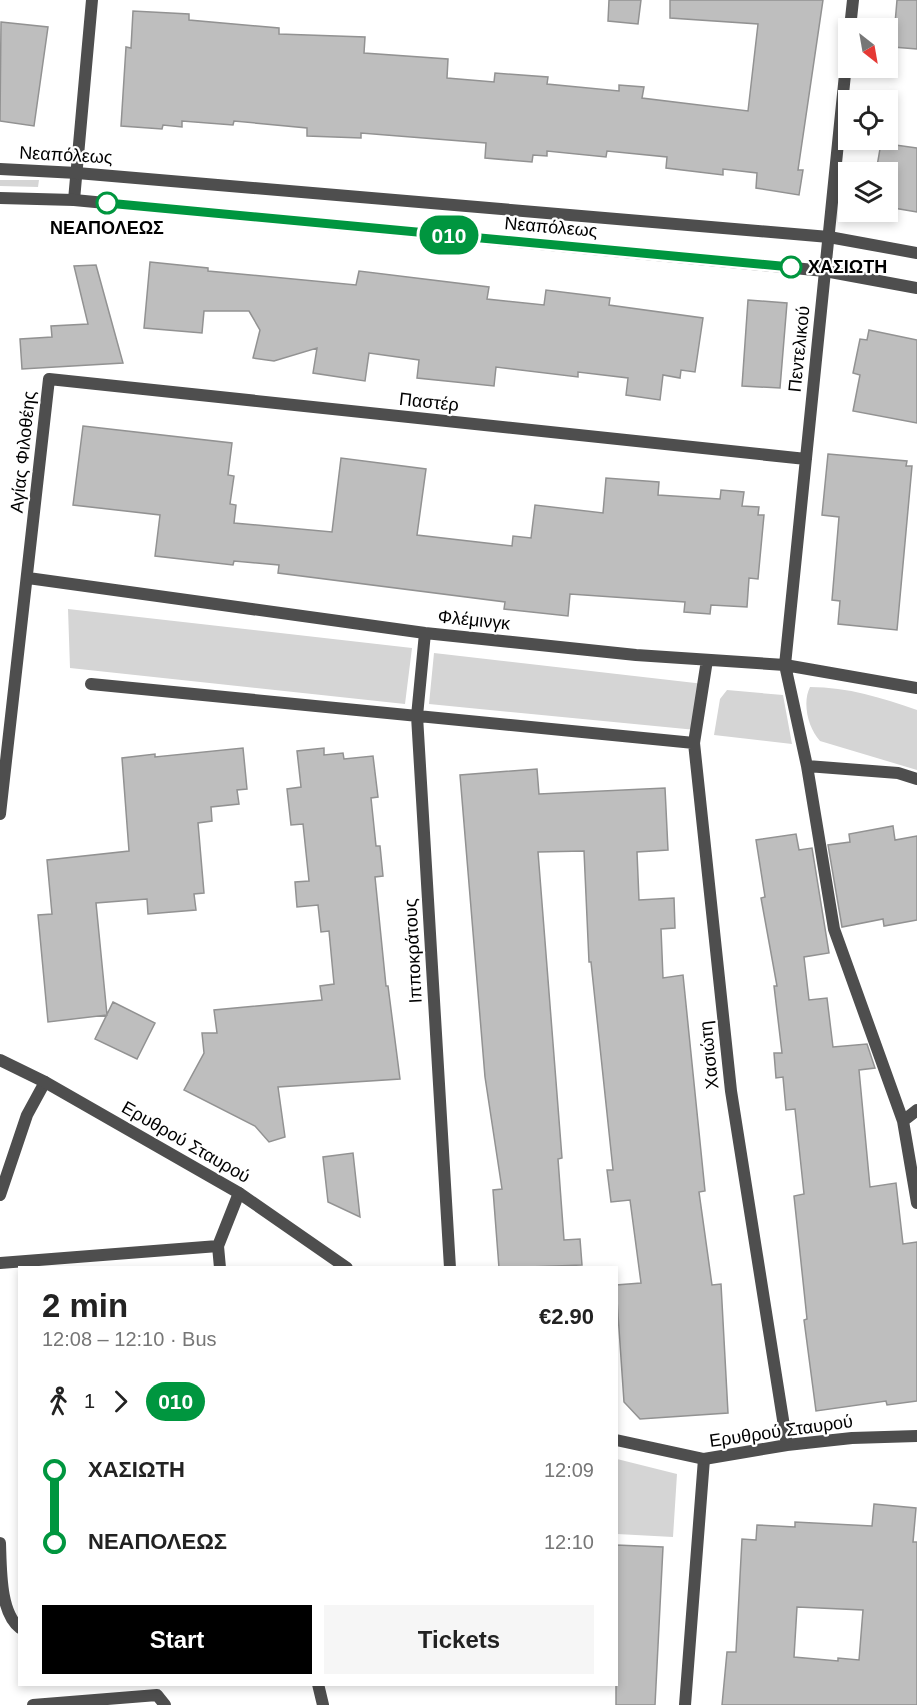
<!DOCTYPE html>
<meta charset="utf-8">
<style>
:root{--surface:#fff;--page:#f6f6f6;--text:#222;--muted:#767676;--accent:#000}
body{margin:0;font-family:Arial,sans-serif;background:var(--page);color:var(--text);height:100vh;display:flex;flex-direction:column;font-size:22px;white-space:nowrap}
*{box-sizing:border-box;margin:0}
p{font-size:20px;color:var(--muted)}
.icon{flex:none;width:33px;height:33px;fill:none;stroke:currentColor;stroke-width:2;stroke-linecap:round;stroke-linejoin:round}
.map{position:relative;flex:1;overflow:hidden}
.panel{position:absolute;left:18px;top:1266px;width:600px;height:420px;display:flex;flex-direction:column;background:var(--surface);border-radius:0px;box-shadow:0 3px 9px #0003}
.panel>*{flex:none}
.badge{padding:0 12px;border-radius:20px;font-size:21px;line-height:39px}
.needle{width:39px;rotate:149deg}
.buttons{position:absolute;left:838px;top:18px;display:grid;gap:12px}
.buttons a{display:grid;place-items:center;width:60px;height:60px;border-radius:0px;background:var(--surface);box-shadow:0 3px 9px #0003;font-size:30px}
.map>.badge{position:absolute;translate:-50% -50%;box-shadow:0 0 0 3px #fff}
.legs{display:flex;align-items:center;gap:9px;height:66px;padding:0 24px;font-size:20px}
.legs p{margin-inline-start:auto}
.head{display:flex;align-items:center;justify-content:space-between;height:102px;padding:0 24px}
h1{font-size:33px;font-weight:700;line-height:45px}
.action{display:flex;gap:12px;margin-top:auto;padding:12px 24px}
.action a{flex:1;height:69px;border-radius:0px;background:var(--accent);color:#fff;font-size:24px;font-weight:700;line-height:69px;text-align:center}
.action a+a{background:var(--page);color:var(--text)}
ul{padding:0 24px;list-style:none}
li{display:flex;align-items:center;gap:21px;height:72px;font-size:22px}
li i{display:grid;place-items:center;width:9px;height:100%;margin:0 8px;background:currentColor}
li i::after{content:'';width:15px;height:15px;margin:-8px;border:4px solid;border-radius:50%;background:var(--surface)}
li p{margin-inline-start:auto}
li:first-child i{background:linear-gradient(#0000 50%,currentColor 0)}
li:last-child i{background:linear-gradient(currentColor 50%,#0000 0)}
.map>svg:first-child{display:block}
.green{fill:#d5d5d5}
.building{fill:#bebebe;stroke:#929292;stroke-width:1.5;fill-rule:evenodd}
.lines{fill:none;stroke-linecap:round;stroke-linejoin:round}
.service{stroke:#4e4e4e;stroke-width:12}
.minor{stroke:#4e4e4e;stroke-width:12}
.tertiary{stroke:#4e4e4e;stroke-width:12}
.line-1-casing{stroke:#fff;stroke-width:14}
.line-1{stroke:#00963f;stroke-width:9}
.stop-1-dot{fill:#fff;stroke:#00963f;stroke-width:3}
.labels{text-anchor:middle;dominant-baseline:central;stroke-width:4.5;stroke-linejoin:round;paint-order:stroke}
.street-label{font-size:18px;fill:#000;stroke:#fff}
.stop-label{font-size:18px;font-weight:bold;fill:#000;stroke:#fff}
</style>
<div class="map">
<svg width="917" height="1705" viewBox="0 0 917 1705">
<rect width="100%" height="100%" fill="#fff"/>
<!-- green -->
<path class="green" d="M 0,180 L 39,180 L 38,187 L 0,186 Z
M 68,609 L 412,648 L 405,704 L 70,668 Z
M 434,653 L 704,684 L 696,730 L 429,704 Z
M 810,687 C 848,687 882,698 917,710 L 917,770 L 820,741 C 808,728 802,703 810,687 Z
M 727,690 L 783,695 L 792,744 L 714,735 L 720,699 Z
M 617,1459 L 677,1474 L 673,1537 L 617,1534 Z"/>
<!-- building -->
<path class="building" d="M 609,0 L 641,0 L 638,24 L 608,21 Z
M 670,0 L 823,0 L 798,170 L 803,170 L 799,195 L 756,188 L 757,173 L 723,169 L 723,175 L 666,168 L 667,157 L 607,151 L 606,157 L 547,151 L 547,156 L 533,155 L 532,162 L 485,158 L 486,143 L 361,133 L 361,138 L 307,136 L 307,128 L 234,121 L 233,125 L 182,121 L 182,127 L 163,125 L 162,129 L 121,126 L 126,47 L 131,48 L 133,11 L 189,14 L 189,20 L 279,28 L 279,34 L 365,37 L 364,53 L 448,59 L 447,78 L 494,82 L 495,73 L 548,77 L 547,84 L 619,91 L 619,85 L 644,87 L 642,98 L 748,111 L 758,24 L 670,18 Z
M 897,0 L 917,0 L 917,49 L 893,47 Z
M 1,22 L 48,27 L 34,126 L 0,121 Z
M 881,143 L 917,148 L 917,212 L 888,207 L 888,172 L 876,172 Z
M 150,262 L 208,268 L 208,271 L 356,285 L 359,271 L 489,287 L 487,299 L 544,305 L 546,290 L 610,298 L 609,305 L 703,318 L 695,372 L 681,370 L 680,378 L 663,375 L 660,400 L 626,395 L 628,378 L 578,372 L 578,377 L 496,367 L 494,386 L 417,378 L 419,360 L 369,353 L 365,381 L 313,373 L 317,348 L 274,361 L 253,358 L 260,330 L 249,311 L 204,311 L 202,333 L 144,328 Z
M 96,265 L 123,363 L 22,369 L 20,339 L 52,337 L 51,326 L 88,324 L 74,266 Z
M 748,300 L 787,303 L 780,388 L 742,386 Z
M 869,330 L 917,340 L 917,423 L 853,411 L 860,375 L 853,373 L 860,339 L 867,340 Z
M 83,426 L 232,443 L 228,475 L 234,476 L 230,504 L 236,505 L 234,523 L 332,532 L 341,458 L 426,469 L 417,535 L 512,546 L 513,536 L 531,538 L 535,505 L 603,513 L 606,478 L 659,482 L 658,495 L 720,499 L 721,490 L 744,492 L 742,506 L 759,507 L 758,515 L 764,515 L 758,579 L 749,578 L 747,607 L 711,605 L 710,614 L 684,612 L 685,602 L 570,594 L 568,616 L 504,609 L 505,602 L 278,573 L 279,565 L 234,561 L 233,565 L 155,556 L 160,515 L 73,505 Z
M 828,454 L 907,461 L 906,466 L 912,466 L 897,630 L 838,624 L 840,601 L 832,600 L 839,517 L 822,515 Z
M 243,748 L 247,789 L 237,790 L 239,804 L 211,807 L 212,821 L 198,823 L 204,893 L 194,894 L 196,910 L 148,914 L 147,899 L 96,903 L 107,1015 L 48,1022 L 38,915 L 52,914 L 47,860 L 129,851 L 122,758 L 155,754 L 155,757 Z
M 324,748 L 324,755 L 343,753 L 344,759 L 373,756 L 378,797 L 371,798 L 376,846 L 380,846 L 383,876 L 375,877 L 386,986 L 388,986 L 400,1079 L 278,1087 L 285,1137 L 269,1142 L 255,1126 L 184,1090 L 204,1053 L 202,1033 L 217,1033 L 214,1010 L 322,1000 L 320,986 L 334,984 L 329,931 L 321,932 L 318,905 L 297,907 L 295,882 L 309,881 L 303,824 L 291,825 L 287,789 L 301,787 L 297,751 Z
M 537,769 L 539,794 L 665,788 L 668,850 L 637,852 L 639,900 L 674,898 L 675,928 L 661,929 L 663,978 L 683,975 L 705,1191 L 699,1192 L 712,1285 L 721,1284 L 728,1413 L 640,1419 L 624,1402 L 616,1285 L 641,1283 L 630,1200 L 611,1202 L 607,1170 L 613,1170 L 591,962 L 589,962 L 584,851 L 538,852 L 562,1158 L 558,1159 L 564,1240 L 580,1239 L 582,1265 L 499,1268 L 493,1190 L 502,1189 L 485,1077 L 460,775 Z
M 893,826 L 895,840 L 917,836 L 917,920 L 884,926 L 883,919 L 842,927 L 828,845 L 850,842 L 849,834 Z
M 796,834 L 799,850 L 812,848 L 829,953 L 804,957 L 809,1000 L 827,998 L 833,1047 L 867,1044 L 875,1068 L 859,1070 L 870,1187 L 896,1183 L 903,1244 L 917,1242 L 917,1401 L 887,1405 L 886,1401 L 816,1411 L 804,1320 L 807,1319 L 794,1196 L 804,1194 L 795,1109 L 786,1110 L 783,1077 L 776,1078 L 774,1053 L 782,1053 L 774,986 L 777,986 L 761,898 L 765,897 L 756,840 Z
M 113,1002 L 155,1023 L 137,1059 L 95,1039 Z
M 353,1153 L 360,1217 L 328,1202 L 323,1157 Z
M 874,1504 L 916,1508 L 913,1542 L 917,1542 L 917,1705 L 722,1705 L 727,1652 L 736,1652 L 742,1539 L 756,1540 L 757,1525 L 795,1527 L 795,1522 L 872,1526 ZM 797,1607 L 863,1610 L 859,1660 L 838,1658 L 838,1661 L 794,1657 Z
M 616,1545 L 663,1547 L 655,1705 L 616,1705 Z"/>
<g class="lines">
<!-- service -->
<path class="service" d="M 0,1195 L 27,1115 L 45,1082
M 0,1263 L 218,1246
M 220,1268 L 218,1246 L 239,1193
M 0,1543 C 1,1570 0,1613 20,1628
M 318,1684 L 323,1705
M 33,1705 L 157,1695 L 165,1705
M 685,1705 L 704,1459"/>
<!-- minor -->
<path class="minor" d="M 850,28 L 853,0
M 849,35 L 785,665 L 807,766 L 834,929 L 903,1121
M 74,200 L 92,0
M 28,578 L 425,633 L 636,655 L 785,665 L 917,688
M 425,633 L 417,716 L 450,1268
M 707,660 L 694,743 L 731,1091 L 787,1445
M 91,684 L 694,743
M 807,766 L 898,773 L 917,779
M 0,814 L 49,379 L 806,459
M 0,1060 L 45,1082 L 239,1193 L 347,1268
M 917,1110 L 903,1121 L 917,1203
M 616,1440 L 704,1459 L 787,1445 L 852,1438 L 917,1436"/>
<!-- tertiary -->
<path class="tertiary" d="M 0,169 L 77,173 L 829,237 L 917,253
M 0,198 L 74,200 L 825,271 L 917,288"/>
</g>
<g class="lines">
<defs>
<path id="line-1" d="M 107,203 L 791,267"/>
</defs>
<!-- line-1 casing -->
<use href="#line-1" class="line-1-casing"/>
<!-- line-1 -->
<use href="#line-1" class="line-1"/>
</g>
<!-- markers -->
<g class="stop-1-dot">
<circle cx="107" cy="203" r="10"/>
<circle cx="791" cy="267" r="10"/>
</g>
<g class="labels">
<!-- street labels -->
<g class="street-label">
<text transform="translate(66 155) rotate(3)">Νεαπόλεως</text>
<text transform="translate(551 227) rotate(5)">Νεαπόλεως</text>
<text transform="translate(799 349) rotate(-84)">Πεντελικού</text>
<text transform="translate(429 402) rotate(6)">Παστέρ</text>
<text transform="translate(23 452) rotate(-84)">Αγίας Φιλοθέης</text>
<text transform="translate(474 620) rotate(6)">Φλέμινγκ</text>
<text transform="translate(413 951) rotate(-93)">Ιπποκράτους</text>
<text transform="translate(709 1055) rotate(-96)">Χασιώτη</text>
<text transform="translate(186 1142) rotate(30)">Ερυθρού Σταυρού</text>
<text transform="translate(781 1431) rotate(-8)">Ερυθρού Σταυρού</text>
</g>
<!-- stop labels -->
<g class="stop-label">
<text x="107" y="228">ΝΕΑΠΟΛΕΩΣ</text>
<text x="808" y="267" text-anchor="start">ΧΑΣΙΩΤΗ</text>
</g>
</g>
</svg>
<div class="buttons">
<a><svg class="needle" viewBox="-14 -14 28 28"><path d="M0-13l5 13h-10z" fill="#e53935"/><path d="M0 13l5-13h-10z" fill="#767676"/></svg></a>
<a><svg class="icon" aria-label="locate" viewBox="0 0 24 24"><circle cx="12" cy="12" r="6"/><path d="M12 2v4M12 18v4M2 12h4M18 12h4"/></svg></a>
<a><svg class="icon" aria-label="layers" viewBox="0 0 24 24"><path d="M12 4l9 5-9 5-9-5zM3 14l9 5 9-5"/></svg></a>
</div>
<b class="badge" style="left:449px;top:235px;background:#00963f;color:#fff">010</b>
<section class="panel">
<div class="head"><div><h1>2 min</h1><p>12:08 – 12:10 · Bus</p></div><b>€2.90</b></div>
<div class="legs"><svg class="icon" aria-label="walk" viewBox="0 0 24 24"><circle cx="13" cy="4" r="2"/><path d="M13 8l-2 6 4 7M11 14l-3 7M7 12l3-4h3l4 4"/></svg>1<svg class="icon" aria-label="forward" viewBox="0 0 24 24"><path d="M9 5l7 7-7 7"/></svg><b class="badge" style="background:#00963f;color:#fff">010</b></div>
<ul>
<li><i style="color:#00963f"></i><b>ΧΑΣΙΩΤΗ</b><p>12:09</p></li>
<li><i style="color:#00963f"></i><b>ΝΕΑΠΟΛΕΩΣ</b><p>12:10</p></li>
</ul>
<div class="action"><a>Start</a><a>Tickets</a></div>
</section>
</div>
